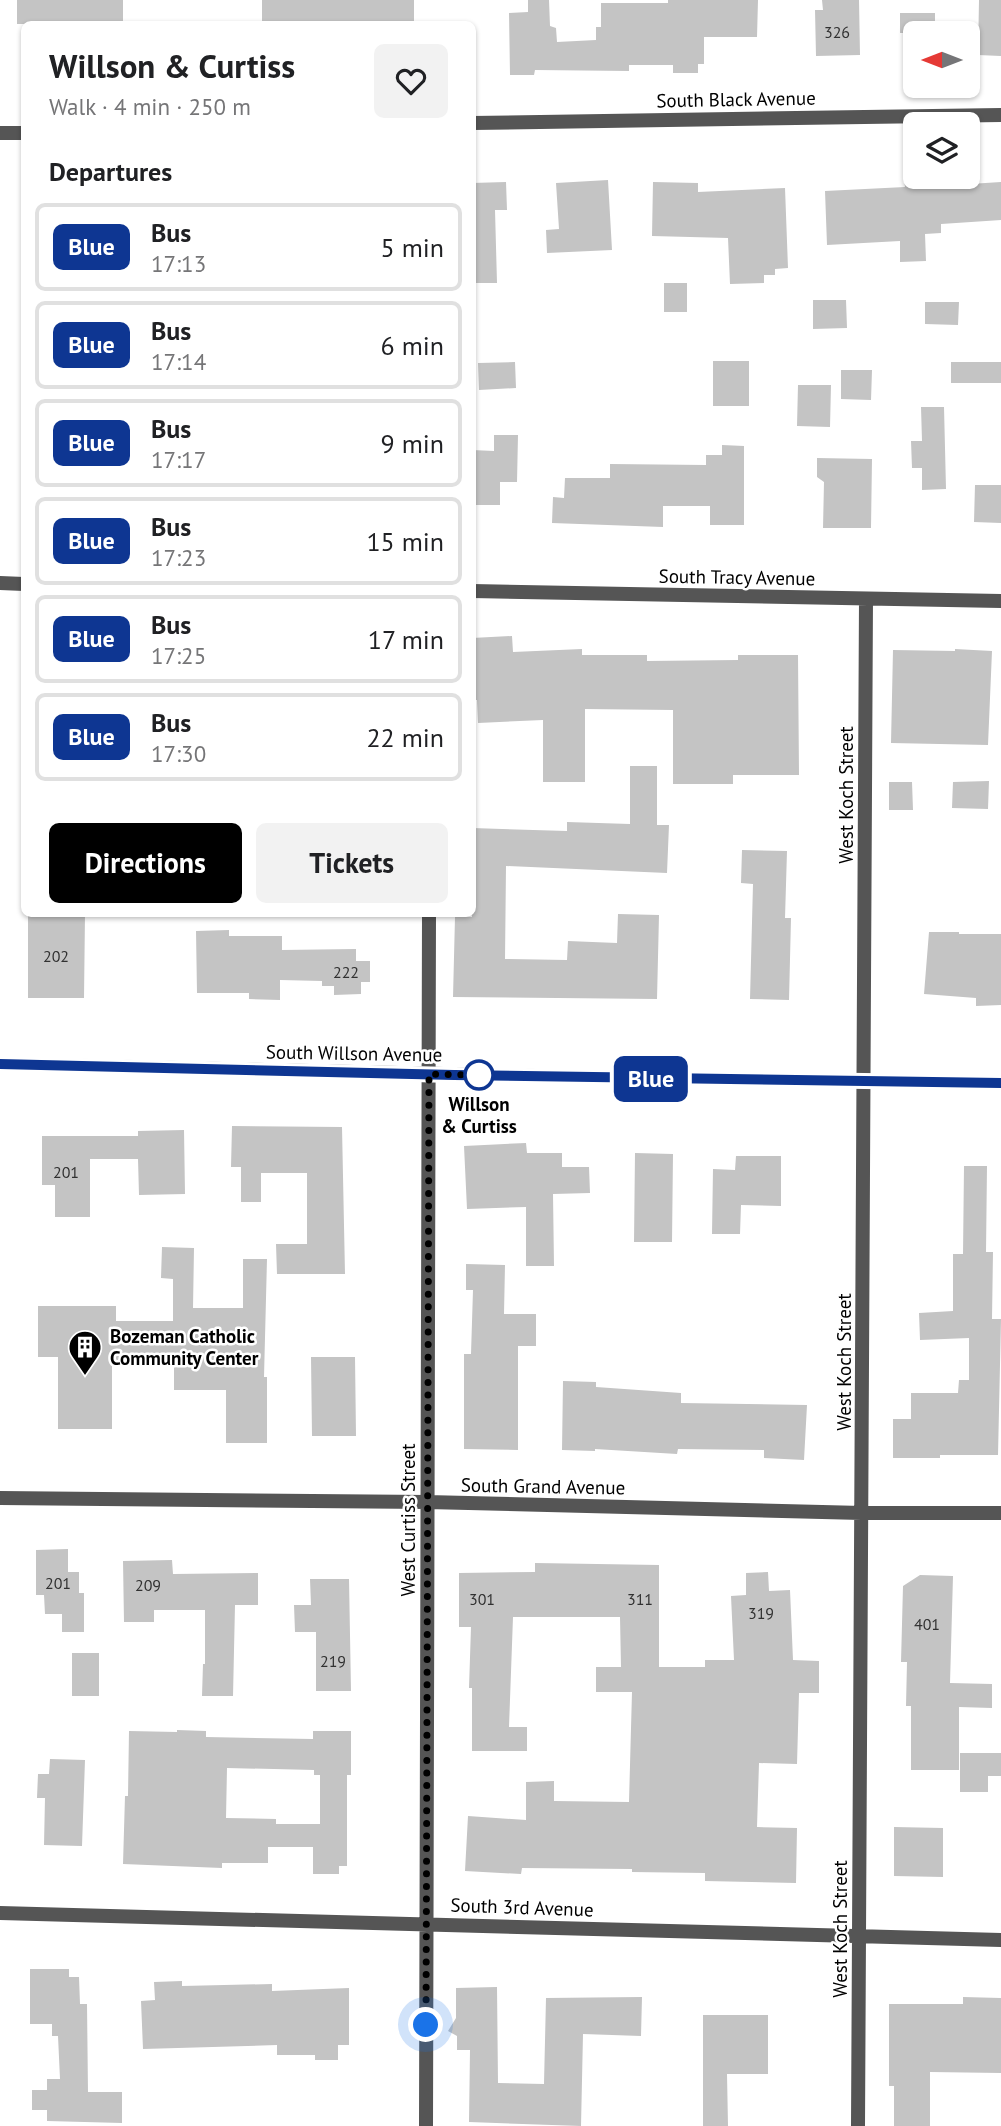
<!DOCTYPE html>
<meta charset="utf-8">
<style>
:root{--surface:#fff;--page:#f2f2f2;--text:#202124;--muted:#757577;--line:#e0e0e0;--accent:#000}
body{margin:0;font-family:"PT Sans",sans-serif;background:var(--page);color:var(--text);height:100vh;display:flex;flex-direction:column;font-size:26px;white-space:nowrap}
*{box-sizing:border-box;margin:0}
p{font-size:23px;color:var(--muted)}
.icon{flex:none;width:38px;height:38px;fill:none;stroke:currentColor;stroke-width:2;stroke-linecap:round;stroke-linejoin:round}
.map{position:relative;flex:1;overflow:hidden}
.side{position:absolute;left:21px;top:21px;width:455px;height:896px;display:flex;flex-direction:column;background:var(--surface);border-radius:10px;box-shadow:0 2px 5px #0004}
.side>*{flex:none}
.badge{padding:0 14px;border-radius:10px;font-size:24px;line-height:46px}
.needle{width:46px;rotate:270deg}
.fabs{position:absolute;left:903px;top:21px;display:grid;gap:14px}
.fabs a{display:grid;place-items:center;width:77px;height:77px;border-radius:10px;background:var(--surface);box-shadow:0 2px 5px #0004;font-size:35px}
.you{position:absolute;width:35px;height:35px;margin:-18px;border:5px solid #fff;border-radius:50%;background:#1a73e8;box-shadow:0 0 0 10px #1a73e833}
.map>.badge{position:absolute;translate:-50% -50%;box-shadow:0 0 0 4px #fff}
h2{padding:0 28px;font-size:26px;line-height:63px}
.round{display:grid;place-items:center;flex:none;width:74px;height:74px;border-radius:10px;background:var(--page)}
.head{display:flex;align-items:center;justify-content:space-between;height:119px;padding:0 28px}
h1{font-size:33px;font-weight:700;line-height:52px}
.cta{display:flex;gap:14px;margin-top:auto;padding:14px 28px}
.cta a{flex:1;height:80px;border-radius:10px;background:var(--accent);color:#fff;font-size:28px;font-weight:700;line-height:80px;text-align:center}
.cta a+a{background:var(--page);color:var(--text)}
ul{padding:0;list-style:none}
li{display:flex;align-items:center;gap:21px;height:88px;margin:0 14px 10px;padding:0 14px;border:4px solid var(--line);border-radius:10px}
li div{flex:1}
li b{display:block;font-size:26px}
li em{font-style:normal}
li .badge{min-width:77px;font-weight:700;text-align:center}
.map>svg:first-child{display:block}
.building{fill:#c4c4c4;fill-rule:evenodd}
.lines{fill:none;stroke-linecap:round;stroke-linejoin:round}
.minor{stroke:#555;stroke-width:14}
.secondary{stroke:#222;stroke-width:14}
.line-casing{stroke:#fff;stroke-width:16}
.line{stroke:#0e3692;stroke-width:10}
.walk{stroke:#000;stroke-width:7;stroke-dasharray:0 12.6}
.stop-dot{fill:#fff;stroke:#0e3692;stroke-width:3.5}
.labels{text-anchor:middle;dominant-baseline:central;stroke-width:5;stroke-linejoin:round;paint-order:stroke}
.number-label{font-size:16px;fill:#313131}
.street-label{font-size:19px;fill:#000;stroke:#fff}
.stop-label{font-size:19px;font-weight:bold;fill:#000;stroke:#fff}
.poi-label{font-size:19px;font-weight:bold;fill:#000;stroke:#fff;text-anchor:start}
</style>
<div class="map">
<svg width="1001" height="2126" viewBox="0 0 1001 2126">
<rect width="100%" height="100%" fill="#fff"/>
<!-- building -->
<path class="building" d="M 17,0 L 123,0 L 123,24 L 17,24 Z
M 262,0 L 414,0 L 414,21 L 352,21 L 352,24 L 262,24 Z
M 528,0 L 549,0 L 550,26 L 556,28 L 557,42 L 596,40 L 596,27 L 601,27 L 601,3 L 668,3 L 668,0 L 758,0 L 757,37 L 704,37 L 704,64 L 698,64 L 698,73 L 673,73 L 673,65 L 629,65 L 629,71 L 535,70 L 534,75 L 510,75 L 509,13 L 528,12 Z
M 822,0 L 859,0 L 860,55 L 816,56 L 815,10 L 823,10 Z
M 979,0 L 1001,0 L 1001,56 L 978,55 Z
M 900,13 L 935,13 L 935,33 L 900,33 Z
M 904,177 L 939,177 L 939,186 L 1001,182 L 1001,220 L 941,224 L 941,233 L 925,234 L 926,261 L 900,262 L 900,241 L 827,245 L 825,191 L 905,187 Z
M 608,180 L 612,250 L 547,253 L 546,230 L 559,229 L 556,183 Z
M 506,182 L 507,210 L 495,210 L 497,283 L 472,283 L 472,183 Z
M 653,182 L 698,183 L 698,192 L 785,188 L 788,268 L 775,269 L 775,275 L 764,275 L 764,283 L 730,284 L 728,238 L 652,236 Z
M 664,283 L 687,283 L 687,312 L 664,312 Z
M 813,300 L 846,300 L 847,328 L 813,329 Z
M 925,302 L 959,302 L 958,325 L 925,324 Z
M 713,361 L 749,361 L 749,406 L 713,406 Z
M 515,362 L 516,388 L 479,390 L 478,363 Z
M 951,362 L 1001,362 L 1001,383 L 951,383 Z
M 841,370 L 872,370 L 871,400 L 841,399 Z
M 798,385 L 831,385 L 830,427 L 797,426 Z
M 921,407 L 944,407 L 946,489 L 922,490 L 922,468 L 912,468 L 911,441 L 922,441 Z
M 494,435 L 518,435 L 517,482 L 500,482 L 500,505 L 472,505 L 472,450 L 494,451 Z
M 722,445 L 744,446 L 744,525 L 710,525 L 710,506 L 663,506 L 663,527 L 552,523 L 553,497 L 564,498 L 565,478 L 610,478 L 610,464 L 706,465 L 706,455 L 722,455 Z
M 817,458 L 872,459 L 871,528 L 823,528 L 824,482 L 817,477 Z
M 975,485 L 1001,485 L 1001,523 L 974,522 Z
M 512,636 L 513,652 L 582,649 L 582,655 L 647,655 L 647,661 L 738,660 L 738,655 L 798,655 L 799,775 L 733,775 L 733,784 L 673,784 L 673,710 L 585,709 L 585,782 L 543,782 L 543,720 L 478,723 L 477,700 L 472,700 L 472,638 Z
M 955,649 L 992,651 L 988,745 L 891,743 L 893,650 L 955,651 Z
M 630,766 L 657,766 L 657,825 L 669,825 L 667,873 L 506,866 L 505,959 L 567,960 L 568,941 L 617,943 L 618,914 L 659,915 L 657,999 L 453,997 L 455,917 L 472,917 L 472,828 L 567,831 L 567,822 L 630,824 Z
M 989,781 L 988,809 L 952,808 L 953,782 Z
M 889,782 L 912,782 L 913,810 L 889,810 Z
M 742,850 L 787,851 L 785,918 L 791,918 L 789,1000 L 750,999 L 753,884 L 741,883 Z
M 28,914 L 85,914 L 84,998 L 28,998 Z
M 229,930 L 229,936 L 282,936 L 282,950 L 356,949 L 356,961 L 370,961 L 370,982 L 361,982 L 361,994 L 334,995 L 334,986 L 322,986 L 322,981 L 280,980 L 280,1000 L 249,999 L 249,993 L 197,993 L 196,931 Z
M 929,932 L 959,932 L 959,934 L 1001,934 L 1001,1005 L 976,1006 L 976,998 L 924,994 Z
M 232,1126 L 342,1127 L 345,1274 L 277,1274 L 276,1244 L 307,1244 L 307,1173 L 261,1173 L 261,1202 L 241,1202 L 241,1167 L 231,1167 Z
M 184,1130 L 185,1194 L 139,1195 L 138,1159 L 90,1159 L 90,1217 L 55,1217 L 55,1185 L 42,1185 L 42,1136 L 138,1136 L 138,1131 Z
M 526,1143 L 527,1153 L 562,1153 L 562,1167 L 589,1167 L 590,1193 L 553,1194 L 554,1266 L 526,1266 L 526,1207 L 467,1209 L 464,1146 Z
M 635,1153 L 673,1154 L 672,1242 L 634,1242 Z
M 736,1156 L 781,1156 L 781,1206 L 741,1205 L 740,1234 L 712,1234 L 713,1169 L 735,1170 Z
M 964,1166 L 987,1166 L 986,1252 L 993,1252 L 992,1319 L 1001,1319 L 998,1455 L 940,1455 L 940,1458 L 893,1458 L 893,1419 L 911,1419 L 911,1393 L 958,1393 L 959,1380 L 969,1380 L 969,1338 L 920,1340 L 919,1313 L 953,1311 L 953,1254 L 963,1254 Z
M 162,1247 L 194,1248 L 193,1308 L 243,1308 L 243,1259 L 267,1259 L 264,1377 L 267,1377 L 267,1443 L 226,1443 L 226,1390 L 174,1390 L 174,1364 L 112,1364 L 112,1429 L 58,1429 L 58,1357 L 38,1357 L 38,1306 L 116,1306 L 116,1321 L 173,1321 L 173,1279 L 161,1278 Z
M 466,1264 L 505,1265 L 504,1314 L 536,1314 L 536,1346 L 518,1346 L 518,1450 L 464,1449 L 464,1354 L 471,1354 L 473,1290 L 466,1290 Z
M 311,1357 L 355,1357 L 356,1436 L 312,1436 Z
M 563,1381 L 596,1382 L 596,1387 L 681,1393 L 681,1403 L 807,1405 L 804,1460 L 764,1458 L 764,1450 L 678,1449 L 677,1454 L 595,1449 L 595,1451 L 562,1450 Z
M 68,1549 L 68,1572 L 79,1572 L 79,1593 L 84,1593 L 84,1632 L 62,1632 L 62,1614 L 45,1614 L 44,1595 L 36,1595 L 36,1550 Z
M 172,1560 L 173,1574 L 258,1573 L 258,1605 L 235,1605 L 233,1696 L 202,1696 L 203,1664 L 205,1664 L 205,1610 L 154,1610 L 154,1622 L 124,1622 L 123,1561 Z
M 535,1563 L 659,1565 L 659,1667 L 705,1667 L 705,1660 L 734,1660 L 731,1596 L 746,1595 L 746,1573 L 768,1572 L 769,1591 L 790,1590 L 793,1660 L 819,1661 L 819,1693 L 799,1693 L 797,1764 L 759,1763 L 757,1827 L 797,1828 L 796,1883 L 705,1881 L 705,1873 L 632,1872 L 632,1869 L 522,1868 L 521,1874 L 465,1871 L 468,1816 L 526,1820 L 526,1782 L 554,1781 L 554,1801 L 629,1802 L 632,1692 L 596,1692 L 596,1667 L 621,1667 L 620,1617 L 513,1617 L 509,1727 L 527,1727 L 527,1751 L 472,1751 L 472,1688 L 469,1688 L 471,1627 L 459,1627 L 459,1573 L 535,1572 Z
M 920,1575 L 953,1576 L 950,1683 L 992,1684 L 992,1708 L 959,1707 L 959,1770 L 911,1770 L 911,1706 L 906,1706 L 907,1662 L 901,1662 L 903,1586 Z
M 310,1579 L 349,1579 L 351,1691 L 316,1691 L 316,1632 L 295,1632 L 294,1605 L 311,1605 Z
M 72,1653 L 99,1653 L 99,1696 L 72,1696 Z
M 177,1730 L 206,1731 L 206,1737 L 313,1739 L 313,1731 L 351,1731 L 351,1775 L 347,1775 L 347,1866 L 339,1866 L 339,1874 L 313,1874 L 313,1847 L 268,1847 L 268,1863 L 222,1863 L 222,1868 L 123,1864 L 125,1796 L 128,1796 L 129,1731 L 177,1732 ZM 227,1768 L 314,1770 L 314,1775 L 320,1775 L 320,1824 L 276,1824 L 276,1819 L 226,1818 Z
M 960,1753 L 1001,1753 L 1001,1776 L 988,1776 L 988,1792 L 960,1792 Z
M 50,1759 L 85,1760 L 82,1846 L 44,1845 L 45,1798 L 37,1798 L 38,1774 L 49,1774 Z
M 894,1827 L 943,1828 L 943,1877 L 894,1876 Z
M 30,1969 L 69,1969 L 69,1977 L 79,1977 L 80,2004 L 87,2004 L 88,2092 L 122,2092 L 122,2123 L 47,2121 L 47,2110 L 32,2110 L 32,2090 L 47,2090 L 47,2079 L 60,2079 L 58,2036 L 52,2036 L 52,2024 L 30,2024 Z
M 182,1981 L 182,1986 L 272,1984 L 272,1991 L 349,1988 L 349,2045 L 338,2045 L 338,2060 L 315,2060 L 315,2055 L 277,2055 L 277,2045 L 143,2049 L 141,2001 L 155,2000 L 154,1982 Z
M 497,1987 L 498,2083 L 544,2084 L 546,1998 L 642,1997 L 641,2036 L 583,2034 L 581,2126 L 469,2122 L 470,2050 L 457,2050 L 457,2036 L 448,2031 L 456,2018 L 456,1988 Z
M 963,1997 L 1001,1998 L 1001,2073 L 930,2072 L 930,2126 L 894,2126 L 894,2086 L 889,2086 L 889,2004 L 963,2004 Z
M 703,2015 L 768,2015 L 768,2074 L 727,2074 L 728,2126 L 703,2126 Z"/>
<g class="lines">
<!-- minor -->
<path class="minor" d="M 472,123 L 1001,115
M 0,133 L 24,133
M 0,583 L 24,584
M 472,591 L 1001,601
M 0,1498 L 427,1502 L 862,1513 L 1001,1513
M 0,1913 L 1001,1940
M 426,2126 L 429,914
M 858,2126 L 866,599"/>
<!-- secondary -->
<path class="secondary" d="M 0,1064 L 536,1076 L 1001,1083"/>
</g>
<g class="lines">
<defs>
<path id="line" d="M 0,1064 L 454,1075 L 1001,1083"/>
</defs>
<!-- line casing -->
<use href="#line" class="line-casing"/>
<!-- line -->
<use href="#line" class="line"/>
<!-- walk -->
<path class="walk" d="M 426,2025 L 429,1074 L 479,1075"/>
</g>
<!-- icons -->
<defs>
<symbol id="building-pin" viewBox="-11 -11 22 30"><path d="M0 17L-7.5 6A9.5 9.5 0 1 1 7.5 6Z" fill="#000" stroke="#fff"/><path d="M-4-6H4V6H1V3H-1V6H-4ZM-2.5-4.3h1.7v1.8h-1.7ZM.8-4.3h1.7v1.8H.8ZM-2.5-1h1.7V.8h-1.7ZM.8-1h1.7V.8H.8Z" fill="#fff"/></symbol>
</defs>
<g fill-rule="evenodd">
<use href="#building-pin" x="66" y="1328" width="38" height="52"/>
</g>
<!-- markers -->
<circle class="stop-dot" cx="479" cy="1075" r="14"/>
<g class="labels">
<!-- number labels -->
<g class="number-label">
<text x="837" y="32">326</text>
<text x="56" y="956">202</text>
<text x="346" y="972">222</text>
<text x="66" y="1172">201</text>
<text x="58" y="1583">201</text>
<text x="148" y="1585">209</text>
<text x="482" y="1599">301</text>
<text x="640" y="1599">311</text>
<text x="761" y="1613">319</text>
<text x="927" y="1624">401</text>
<text x="333" y="1661">219</text>
</g>
<!-- street labels -->
<g class="street-label">
<text transform="translate(736 99) rotate(-1)">South Black Avenue</text>
<text transform="translate(737 577) rotate(1)">South Tracy Avenue</text>
<text transform="translate(846 795) rotate(-90)">West Koch Street</text>
<text transform="translate(354 1053) rotate(1)">South Willson Avenue</text>
<text transform="translate(844 1362) rotate(-90)">West Koch Street</text>
<text transform="translate(543 1486) rotate(1)">South Grand Avenue</text>
<text transform="translate(408 1520) rotate(-90)">West Curtiss Street</text>
<text transform="translate(522 1907) rotate(2)">South 3rd Avenue</text>
<text transform="translate(840 1929) rotate(-90)">West Koch Street</text>
</g>
<!-- stop labels -->
<g class="stop-label">
<text x="479" y="1104">Willson<tspan x="479" dy="22">&amp; Curtiss</tspan></text>
</g>
<!-- poi labels -->
<g class="poi-label">
<text x="110" y="1336">Bozeman Catholic<tspan x="110" dy="22">Community Center</tspan></text>
</g>
</g>
</svg>
<div class="fabs">
<a><svg class="needle" viewBox="-14 -14 28 28"><path d="M0-13l5 13h-10z" fill="#e53935"/><path d="M0 13l5-13h-10z" fill="#757577"/></svg></a>
<a><svg class="icon" aria-label="layers" viewBox="0 0 24 24"><path d="M12 4l9 5-9 5-9-5zM3 14l9 5 9-5"/></svg></a>
</div>
<div class="you" style="left:426px;top:2025px"></div>
<b class="badge" style="left:651px;top:1079px;background:#0e3692;color:#fff">Blue</b>
<section class="side">
<div class="head"><div><h1>Willson &amp; Curtiss</h1><p>Walk · 4 min · 250 m</p></div><a class="round"><svg class="icon" aria-label="heart" viewBox="0 0 24 24"><path d="M12 20l-8-8c-3-5 5-10 8-4 3-6 11-1 8 4z"/></svg></a></div>
<h2>Departures</h2>
<ul>
<li><span class="badge" style="background:#0e3692;color:#fff">Blue</span><div><b>Bus</b><p>17:13</p></div><em>5 min</em></li>
<li><span class="badge" style="background:#0e3692;color:#fff">Blue</span><div><b>Bus</b><p>17:14</p></div><em>6 min</em></li>
<li><span class="badge" style="background:#0e3692;color:#fff">Blue</span><div><b>Bus</b><p>17:17</p></div><em>9 min</em></li>
<li><span class="badge" style="background:#0e3692;color:#fff">Blue</span><div><b>Bus</b><p>17:23</p></div><em>15 min</em></li>
<li><span class="badge" style="background:#0e3692;color:#fff">Blue</span><div><b>Bus</b><p>17:25</p></div><em>17 min</em></li>
<li><span class="badge" style="background:#0e3692;color:#fff">Blue</span><div><b>Bus</b><p>17:30</p></div><em>22 min</em></li>
</ul>
<div class="cta"><a>Directions</a><a>Tickets</a></div>
</section>
</div>
